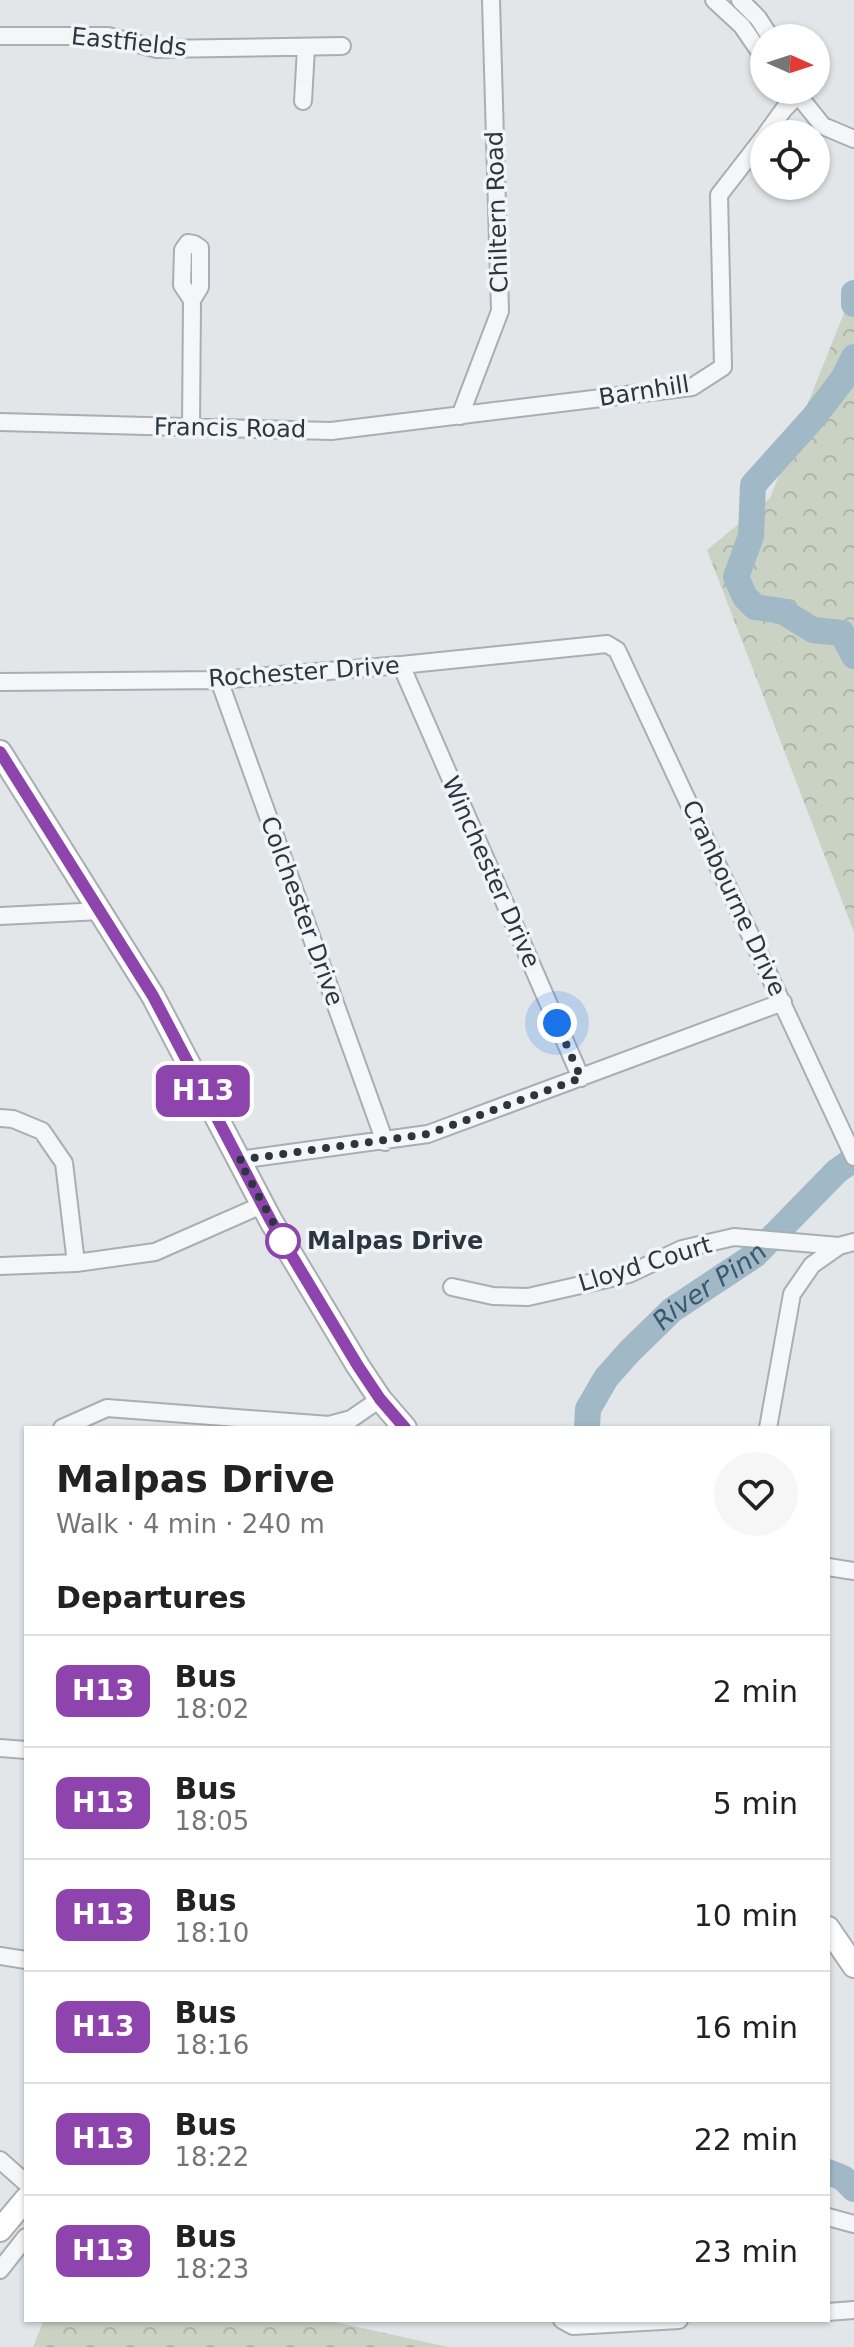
<!DOCTYPE html>
<meta charset="utf-8">
<style>
:root{--surface:#fff;--page:#f6f6f6;--text:#222;--muted:#767676;--line:#e0e0e0}
body{margin:0;font-family:"DejaVu Sans",sans-serif;background:var(--page);color:var(--text);height:100vh;display:flex;flex-direction:column;font-size:30px;white-space:nowrap}
*{box-sizing:border-box;margin:0}
p{font-size:26px;color:var(--muted)}
.icon{flex:none;width:44px;height:44px;fill:none;stroke:currentColor;stroke-width:2;stroke-linecap:round;stroke-linejoin:round}
.map{position:relative;flex:1;overflow:hidden}
.details{position:absolute;left:24px;top:1426px;width:806px;height:896px;display:flex;flex-direction:column;background:var(--surface);border-radius:0px;box-shadow:0 2px 6px #0004}
.details>*{flex:none}
.badge{padding:0 16px;border-radius:12px;font-size:28px;line-height:52px}
.needle{width:52px;rotate:93deg}
.fabs{position:absolute;left:750px;top:24px;display:grid;gap:16px}
.fabs a{display:grid;place-items:center;width:80px;height:80px;border-radius:50%;background:var(--surface);box-shadow:0 2px 6px #0004;font-size:40px}
.you{position:absolute;width:40px;height:40px;margin:-20px;border:6px solid #fff;border-radius:50%;background:#1a73e8;box-shadow:0 0 0 12px #1a73e833}
.map>.badge{position:absolute;translate:-50% -50%;box-shadow:0 0 0 4px #fff}
h2{padding:0 32px;font-size:30px;line-height:72px}
.round{display:grid;place-items:center;flex:none;width:84px;height:84px;border-radius:42px;background:var(--page)}
.summary{display:flex;align-items:center;justify-content:space-between;height:136px;padding:0 32px}
h1{font-size:38px;font-weight:700;line-height:60px}
ul{padding:0;list-style:none}
li{display:flex;align-items:center;gap:24px;height:112px;padding:0 32px;border-top:2px solid var(--line)}
li div{flex:1}
li b{display:block;font-size:30px}
li em{font-style:normal}
li .badge{min-width:88px;font-weight:700;text-align:center}
.map>svg:first-child{display:block}
.park{fill:url(#park-crowns)}
.lines{fill:none;stroke-linecap:round;stroke-linejoin:round}
.river{stroke:#a1b8c6;stroke-width:26}
.street-casing{stroke:#a8aeb3;stroke-width:20}
.secondary-casing{stroke:#a8aeb3;stroke-width:26}
.street{stroke:#f5f6f8;stroke-width:16}
.secondary{stroke:#fff;stroke-width:22}
.line-casing{stroke:#fff;stroke-width:18}
.line{stroke:#8e44ad;stroke-width:12}
.walk{stroke:#2c3640;stroke-width:8;stroke-dasharray:0 14.4}
.stop-dot{fill:#fff;stroke:#8e44ad;stroke-width:4}
.labels{text-anchor:middle;dominant-baseline:central;stroke-width:7;stroke-linejoin:round;paint-order:stroke}
.street-label{font-size:24px;fill:#2c3640;stroke:#f2f5f7}
.stop-label{font-size:24px;font-weight:bold;fill:#2c3640;stroke:#f2f5f7;text-anchor:start}
.water-label{font-size:26px;font-style:italic;fill:#3a5970;stroke:#f2f5f7}
</style>
<div class="map">
<svg width="854" height="2347" viewBox="0 0 854 2347">
<defs>
<pattern id="park-crowns" width="20" height="18" patternUnits="userSpaceOnUse" patternTransform="scale(2)"><rect width="20" height="18" fill="#cad2c4"/><path d="M2 6a3 3 0 1 1 6 0M12 15a3 3 0 1 1 6 0" fill="none" stroke="#aeb5a9"/></pattern>
</defs>
<rect width="100%" height="100%" fill="#e2e6e9"/>
<!-- park -->
<path class="park" d="M 854,288 L 854,932 L 707,550 L 770,498 Z
M 44,2320 L 326,2320 L 448,2347 L 33,2347 Z"/>
<g class="lines">
<!-- river -->
<g class="river">
<path d="M 854,293 L 854,304"/>
<path d="M 854,357 L 843,379 L 814,417 L 753,485 L 751,536 L 736,577 L 745,597 L 755,607 L 782,611 L 813,630 L 842,633 L 854,656"/>
<path id="s1" d="M 587,1428 L 588,1409 L 606,1378 L 629,1352 L 672,1310 L 755,1255 L 837,1171 L 854,1159"/>
<path d="M 828,2172 L 843,2178 L 854,2189"/>
</g>
<defs>
<path id="street" d="M 714,0 L 742,26 L 764,58
M 740,0 L 758,18 L 771,38
M 0,36 L 108,36 L 157,49 L 342,46
M 790,90 L 798,95 L 823,126 L 854,139
M 303,101 L 306,48
M 766,134 L 784,109 L 798,95
M 460,416 L 500,311 L 491,0
M 0,422 L 331,431 L 692,387 L 723,367 L 719,195 L 764,137
M 191,428 L 192,300 L 182,285 L 183,250 L 188,243 L 194,244 L 200,248 L 200,287 L 192,300
M 401,665 L 581,1078
M 219,680 L 385,1142
M 0,682 L 219,680 L 401,665 L 607,644 L 617,650 L 854,1157
M 0,916 L 101,911
M 0,1118 L 13,1119 L 42,1131 L 64,1163 L 76,1263
M 239,1160 L 428,1134 L 783,1002
M 0,1266 L 76,1263 L 155,1252 L 262,1205
M 452,1287 L 493,1296 L 528,1297 L 629,1274 L 682,1249 L 734,1237 L 839,1246
M 62,1428 L 107,1408 L 329,1425 L 351,1419 L 380,1399
M 768,1428 L 792,1294 L 812,1265 L 839,1246 L 854,1242
M 828,1567 L 854,1571
M 0,1748 L 26,1750
M 0,1956 L 26,1960
M 0,2160 L 26,2183
M 828,2217 L 854,2224
M 0,2270 L 26,2237
M 828,2312 L 854,2310
M 562,2320 L 573,2326 L 679,2320"/>
<path id="secondary" d="M 0,752 L 153,996 L 271,1221 L 358,1366 L 380,1399 L 405,1428
M 828,1928 L 854,1966
M 0,2230 L 26,2199"/>
</defs>
<!-- street casing -->
<use href="#street" class="street-casing"/>
<!-- secondary casing -->
<use href="#secondary" class="secondary-casing"/>
<!-- street -->
<use href="#street" class="street"/>
<!-- secondary -->
<use href="#secondary" class="secondary"/>
</g>
<g class="lines">
<defs>
<path id="line" d="M 0,752 L 153,996 L 271,1221 L 358,1366 L 380,1399 L 405,1428"/>
</defs>
<!-- line casing -->
<use href="#line" class="line-casing"/>
<!-- line -->
<use href="#line" class="line"/>
<!-- walk -->
<path class="walk" d="M 283,1241 L 285,1244 L 239,1160 L 428,1134 L 581,1078 L 557,1023"/>
</g>
<!-- markers -->
<circle class="stop-dot" cx="283" cy="1241" r="16"/>
<g class="labels">
<!-- street labels -->
<g class="street-label">
<text transform="translate(129 42) rotate(6)">Eastfields</text>
<text transform="translate(497 212) rotate(-92)">Chiltern Road</text>
<text transform="translate(644 391) rotate(-9)">Barnhill</text>
<text transform="translate(230 428) rotate(1)">Francis Road</text>
<text transform="translate(304 672) rotate(-4)">Rochester Drive</text>
<text transform="translate(491 872) rotate(66)">Winchester Drive</text>
<text transform="translate(734 898) rotate(65)">Cranbourne Drive</text>
<text transform="translate(302 911) rotate(70)">Colchester Drive</text>
<text transform="translate(645 1264) rotate(-17)">Lloyd Court</text>
</g>
<!-- stop labels -->
<g class="stop-label">
<text x="307" y="1241">Malpas Drive</text>
</g>
<!-- water labels -->
<g class="water-label">
<text stroke="none"><textPath href="#s1" startOffset="194">River Pinn</textPath></text>
</g>
</g>
</svg>
<div class="fabs">
<a><svg class="needle" viewBox="-14 -14 28 28"><path d="M0-13l5 13h-10z" fill="#e53935"/><path d="M0 13l5-13h-10z" fill="#767676"/></svg></a>
<a><svg class="icon" aria-label="locate" viewBox="0 0 24 24"><circle cx="12" cy="12" r="6"/><path d="M12 2v4M12 18v4M2 12h4M18 12h4"/></svg></a>
</div>
<div class="you" style="left:557px;top:1023px"></div>
<b class="badge" style="left:203px;top:1091px;background:#8e44ad;color:#fff">H13</b>
<section class="details">
<div class="summary"><div><h1>Malpas Drive</h1><p>Walk · 4 min · 240 m</p></div><a class="round"><svg class="icon" aria-label="heart" viewBox="0 0 24 24"><path d="M12 20l-8-8c-3-5 5-10 8-4 3-6 11-1 8 4z"/></svg></a></div>
<h2>Departures</h2>
<ul>
<li><span class="badge" style="background:#8e44ad;color:#fff">H13</span><div><b>Bus</b><p>18:02</p></div><em>2 min</em></li>
<li><span class="badge" style="background:#8e44ad;color:#fff">H13</span><div><b>Bus</b><p>18:05</p></div><em>5 min</em></li>
<li><span class="badge" style="background:#8e44ad;color:#fff">H13</span><div><b>Bus</b><p>18:10</p></div><em>10 min</em></li>
<li><span class="badge" style="background:#8e44ad;color:#fff">H13</span><div><b>Bus</b><p>18:16</p></div><em>16 min</em></li>
<li><span class="badge" style="background:#8e44ad;color:#fff">H13</span><div><b>Bus</b><p>18:22</p></div><em>22 min</em></li>
<li><span class="badge" style="background:#8e44ad;color:#fff">H13</span><div><b>Bus</b><p>18:23</p></div><em>23 min</em></li>
</ul>
</section>
</div>
